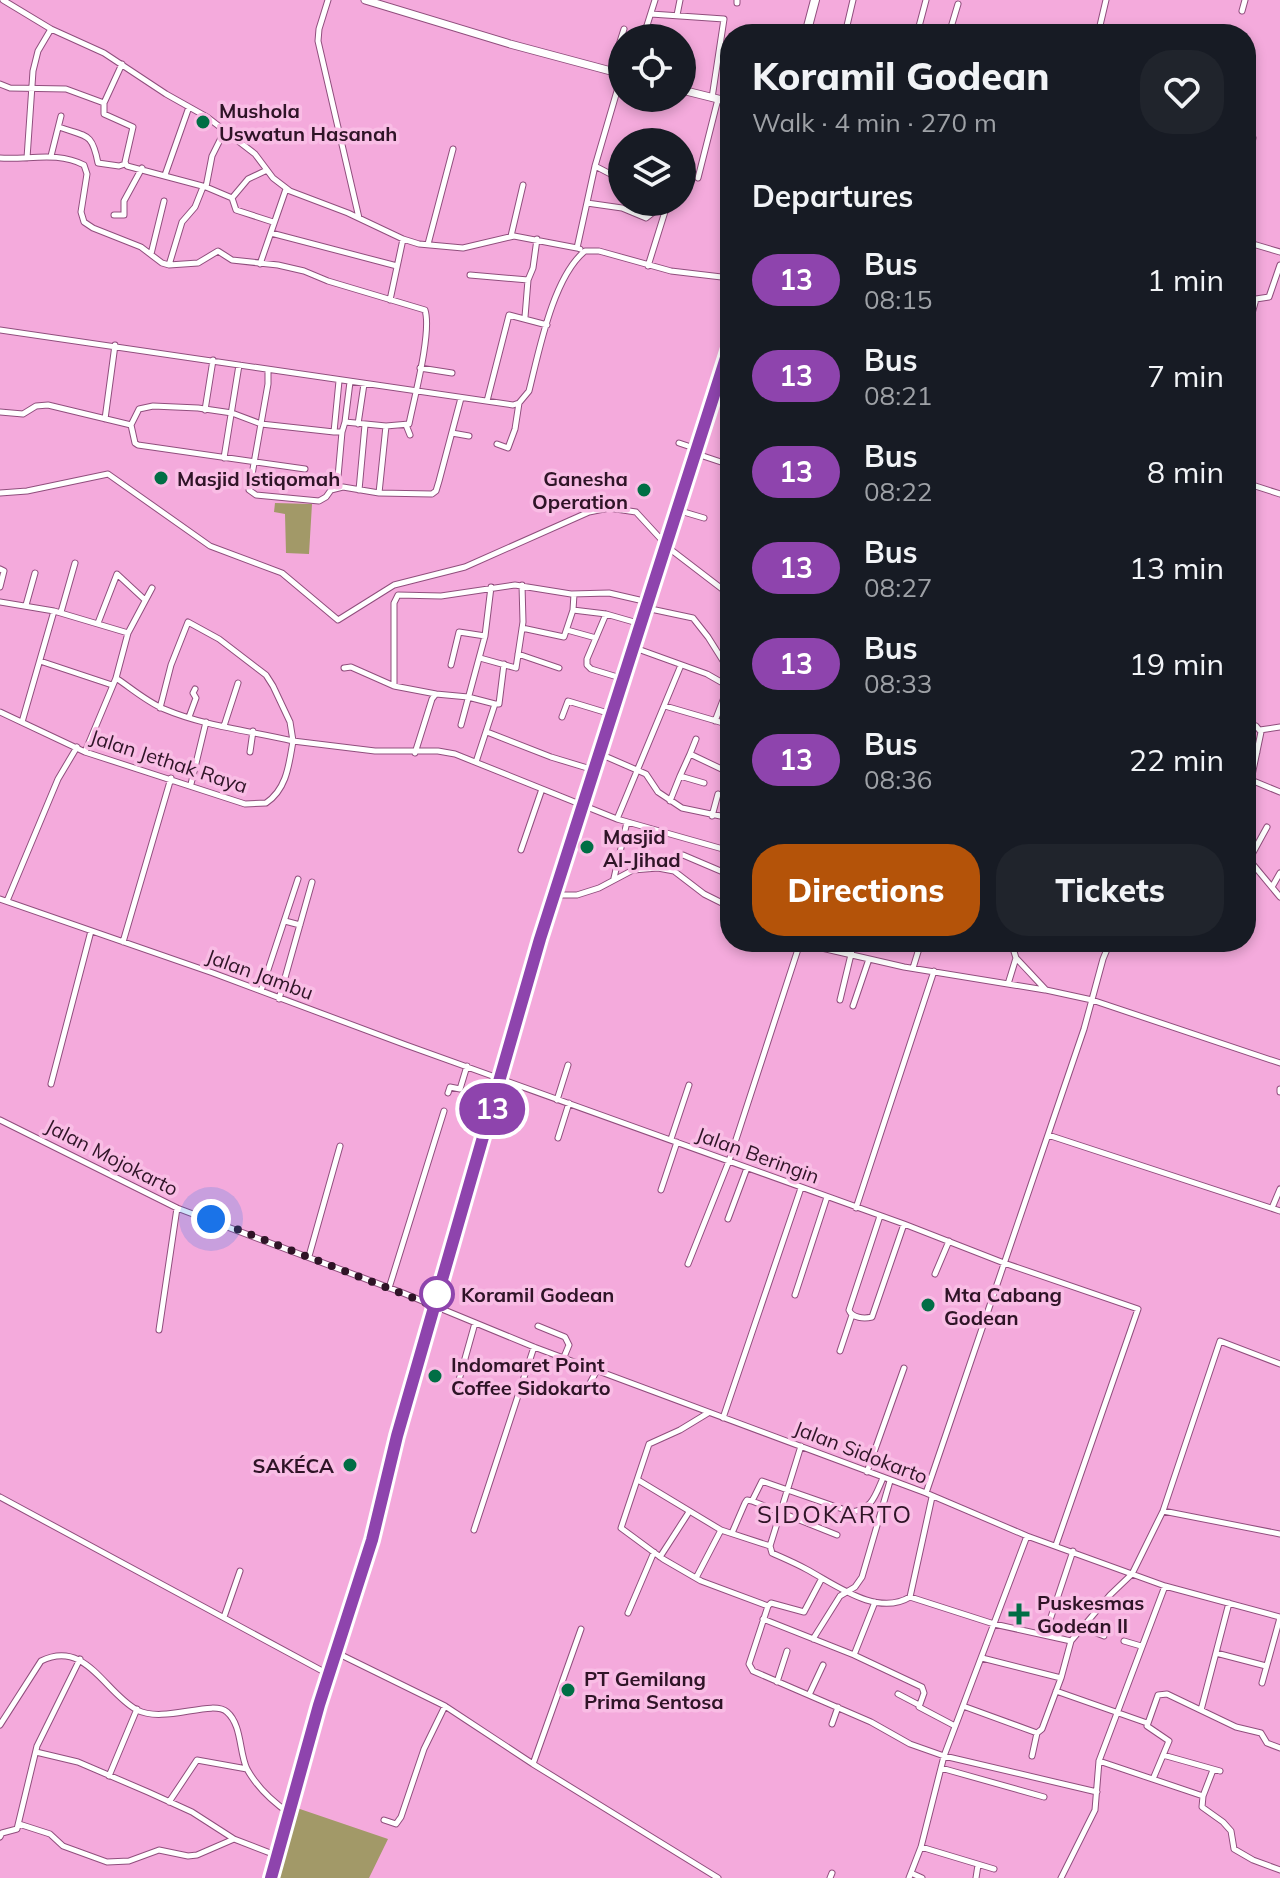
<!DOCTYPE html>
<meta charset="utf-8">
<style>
:root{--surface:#171b24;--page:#20242c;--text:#f1f3f6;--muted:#9ea1a6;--accent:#b45309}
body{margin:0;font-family:Mulish,sans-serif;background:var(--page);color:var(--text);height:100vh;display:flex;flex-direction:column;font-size:30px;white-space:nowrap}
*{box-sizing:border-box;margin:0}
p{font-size:26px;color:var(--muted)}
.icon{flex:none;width:44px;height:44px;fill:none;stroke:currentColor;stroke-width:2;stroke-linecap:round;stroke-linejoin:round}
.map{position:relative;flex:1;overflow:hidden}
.details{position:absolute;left:720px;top:24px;width:536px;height:928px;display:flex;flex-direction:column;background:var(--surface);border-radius:32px;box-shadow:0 4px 12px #0003}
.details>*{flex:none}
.badge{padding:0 16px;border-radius:26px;font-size:28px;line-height:52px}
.fabs{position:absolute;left:608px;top:24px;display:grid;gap:16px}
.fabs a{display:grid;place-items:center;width:88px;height:88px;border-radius:50%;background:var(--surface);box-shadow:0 4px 12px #0003;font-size:40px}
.you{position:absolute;width:40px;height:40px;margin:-20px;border:6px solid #fff;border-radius:50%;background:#1a73e8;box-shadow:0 0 0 12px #1a73e833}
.map>.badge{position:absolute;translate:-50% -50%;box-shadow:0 0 0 4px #fff}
h2{padding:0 32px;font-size:30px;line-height:72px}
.round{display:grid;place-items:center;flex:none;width:84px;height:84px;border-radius:32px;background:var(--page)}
.headline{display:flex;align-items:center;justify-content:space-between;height:136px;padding:0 32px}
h1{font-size:38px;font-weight:800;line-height:60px}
.primary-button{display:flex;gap:16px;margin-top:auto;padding:16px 32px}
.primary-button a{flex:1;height:92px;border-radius:32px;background:var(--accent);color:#fff;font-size:32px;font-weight:800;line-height:92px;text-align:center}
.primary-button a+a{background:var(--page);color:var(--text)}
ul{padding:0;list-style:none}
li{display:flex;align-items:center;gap:24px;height:96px;padding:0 32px}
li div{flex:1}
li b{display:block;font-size:30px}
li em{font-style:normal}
li .badge{min-width:88px;font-weight:700;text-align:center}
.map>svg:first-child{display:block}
.green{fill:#a29968}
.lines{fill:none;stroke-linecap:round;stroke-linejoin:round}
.street-casing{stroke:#904e7d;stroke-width:7}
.secondary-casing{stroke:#904e7d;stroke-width:9}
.primary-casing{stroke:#904e7d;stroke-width:10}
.street{stroke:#fff;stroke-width:5}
.secondary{stroke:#fff;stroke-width:7}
.primary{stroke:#fff;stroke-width:8}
.primary-bridge-casing{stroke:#904e7d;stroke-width:10;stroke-linecap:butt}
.primary-bridge{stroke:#fff;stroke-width:8}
.line-casing{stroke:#fff;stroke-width:18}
.line{stroke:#8e44ad;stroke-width:12}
.walk{stroke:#2f1427;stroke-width:8;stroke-dasharray:0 14.4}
.poi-dot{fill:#006e45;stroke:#f9bde5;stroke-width:3}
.stop-dot{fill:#fff;stroke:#8e44ad;stroke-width:4}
.labels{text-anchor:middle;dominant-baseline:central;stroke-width:7;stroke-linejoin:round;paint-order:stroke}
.poi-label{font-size:20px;font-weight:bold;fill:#2f1427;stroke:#f9bde5;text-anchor:start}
.street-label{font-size:20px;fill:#2f1427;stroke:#f9bde5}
.stop-label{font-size:20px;font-weight:bold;fill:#2f1427;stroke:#f9bde5;text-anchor:start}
.quarter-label{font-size:24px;letter-spacing:2px;fill:#2f1427;stroke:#f9bde5}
</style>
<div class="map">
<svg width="1280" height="1878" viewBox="0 0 1280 1878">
<rect width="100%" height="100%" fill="#f4aadc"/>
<!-- green -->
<path class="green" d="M 275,503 L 312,504 L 309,554 L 286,553 L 285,514 L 274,512 Z
M 297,1808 L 388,1839 L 369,1878 L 276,1878 Z"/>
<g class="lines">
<defs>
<path id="street" d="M 3,0 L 51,29 L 104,53 L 166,94 L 207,117 L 255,154 L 273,178 L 290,191 L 348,213 L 403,239 L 419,244 L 463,248 L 514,236 L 577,248
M 328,0 L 319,29 L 318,41 L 359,218
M 737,3 L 737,0
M 1242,11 L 1245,0
M 651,14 L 724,19 L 712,98
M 677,15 L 680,0
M 845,34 L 853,0
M 917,34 L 926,0
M 949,34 L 958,4
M 1098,34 L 1106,0
M 643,38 L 655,0
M 611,70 L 624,29
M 0,84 L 10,88 L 66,89 L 104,103 L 104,114 L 133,127 L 125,162 L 127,166 L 206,187 L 232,198 L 248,179 L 267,170
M 104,103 L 122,64
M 59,127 C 87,137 92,132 98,163 L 119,166 L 125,164
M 51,156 L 61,116
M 0,158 C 29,160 57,151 84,165 L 87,174 L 81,212 L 84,222 L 93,228 L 141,247 L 162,263 L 169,265 L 198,263 L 218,251 L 232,260 L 278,265 L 304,271 L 328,281 L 425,310 C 432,332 414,399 409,424 L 386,426 L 379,493
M 27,158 L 33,71 L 38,51 L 51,29
M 1246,165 L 1253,138
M 595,166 L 622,180
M 165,175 L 189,107
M 698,178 L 718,99
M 206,187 L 212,156 L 225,130
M 232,198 L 236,210 L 273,222
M 587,203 L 622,208 L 646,218 L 655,211 L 665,212
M 114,215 L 124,215 L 124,201 L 142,168
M 271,233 L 397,266
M 511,236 L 523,185
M 1246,242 L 1280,252
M 428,244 L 453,149
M 580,249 L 577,248 L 595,166 L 622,74
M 151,254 L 164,201
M 260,264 L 286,189
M 169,265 L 182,222 L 195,207 L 203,187
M 648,266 L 668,202
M 470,275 L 528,280 L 533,268 L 537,239
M 390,300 L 403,239
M 525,317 L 528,280
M 0,330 L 513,405 L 519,403 L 529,391 C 539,351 553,277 585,251 L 599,251 L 671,271 L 730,278
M 1246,335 L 1256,299 L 1269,297 L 1280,265
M 420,368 L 452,373
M 268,370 L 268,384 L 250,486 L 249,490 L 256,495 L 319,501 L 326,497 L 331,490 L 343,487 L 379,493 L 432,494 L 436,491 L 439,481 L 461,398
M 487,401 L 509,315 L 547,325
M 205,410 L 213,360
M 0,412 L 23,414 L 36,406 L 48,405 L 131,425 L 135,443 L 138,445 L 305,469
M 105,419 L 115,345
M 345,422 L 350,382
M 358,424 L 364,384
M 131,425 L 139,409 L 153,406 L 198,408 L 232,413 L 261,424 L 334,432 L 339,381
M 406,425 L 410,435
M 334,432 L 342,432 L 345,422 L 386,426
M 452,433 L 469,436
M 679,443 L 697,449
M 497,444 L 508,448 L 515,429 L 519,403
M 697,454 L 730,465
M 224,458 L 239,365
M 1246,483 L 1280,494
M 337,488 L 342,432
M 359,490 L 365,425
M 0,493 L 27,491 L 108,474 L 210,546 L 282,573 L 338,620 L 394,585 L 465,567 L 589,512 L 609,508 L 636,512 L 670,549 L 730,595
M 677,510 L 704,518
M 0,569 L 4,571 L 0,587
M 0,602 L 54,611 L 128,633
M 26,605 L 35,573
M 646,608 L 693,618 L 708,637 L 730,672
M 573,610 L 606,614 L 641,624
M 61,612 L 75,563
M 606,614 L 587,659 L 587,665 L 591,669 L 624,679
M 98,623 L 117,574 L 145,600
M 522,628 L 564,637 L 573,610 L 574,594
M 567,630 L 596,638
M 635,648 L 707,674 L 728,686
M 518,654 L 559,668
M 480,658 L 516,668 L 523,622 L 522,585
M 40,661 L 112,685
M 451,665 L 459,632 L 485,636
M 344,668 L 351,667 L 394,686 L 436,694
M 116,678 C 131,688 147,702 164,709 C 204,726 250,731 293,741 L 290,722 L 273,686 L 266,675 L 219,639 L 188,622 L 171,665 L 160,708
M 394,686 L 394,603 L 398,595 L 441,596 L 515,585 L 571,594 L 609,593 L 648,602
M 495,704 L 499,704 L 504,664
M 665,706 L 730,725
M 0,712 L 85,752 L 245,804 L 266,803 C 287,789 289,764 293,741 L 375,751 L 438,751 L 455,754 L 617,819 L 730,851
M 189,717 L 196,698 L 193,693 L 195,689
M 562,717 L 568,701 L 611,714
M 715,721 L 730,682
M 22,722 L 54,611
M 1246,724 L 1256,726 L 1261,732 L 1251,780 L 1246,790
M 461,725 L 485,636 L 491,587
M 224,726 L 238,683
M 1260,730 L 1280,727
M 487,732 L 551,757 L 594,770
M 696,739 L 690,754 L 730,773
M 1246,751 L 1257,752
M 85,752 L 116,678 L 128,633 L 152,588
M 250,752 L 253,731
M 415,753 L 432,699 L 436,694 L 468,697 L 495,704 L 476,762
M 600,754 L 646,774 L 658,792 L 682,808 L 730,818
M 680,776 L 690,754
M 1251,780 L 1280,792
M 191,784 L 206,722
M 670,801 L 680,776 L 704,783
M 712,816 L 718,794
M 617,819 L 681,665
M 1246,821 L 1251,824 L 1246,837
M 521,850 L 542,789
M 1246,856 L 1280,897
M 1250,858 L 1267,827
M 674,871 L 678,857 L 683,855 L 730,875
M 614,878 L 627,822
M 1272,887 L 1280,873
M 554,895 L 577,895 L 599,888 L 633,870 L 658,868 L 674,871 L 704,894 L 730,907
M 0,899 L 213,973 L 406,1045 L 904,1224 L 1004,1263 L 1138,1309 L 1056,1545
M 7,901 L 58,779 L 77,747
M 285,921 L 300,925
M 123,942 L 171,778
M 1011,942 L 1016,958 L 1046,990 L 1092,1000 L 1280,1063
M 800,943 L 904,967 L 1045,990
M 913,968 L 921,942
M 1008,984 L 1016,958
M 261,991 L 298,879
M 279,999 L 312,882
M 840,1000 L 854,942
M 853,1006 L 869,959
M 51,1084 L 91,931
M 1280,1089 L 1280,1092
M 448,1093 L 450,1087 L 460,1089 L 467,1066
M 557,1100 L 568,1065
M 0,1120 L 177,1208 L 403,1293 L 534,1347 L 926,1493 L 1027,1536 L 1165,1586 L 1280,1617
M 1048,1135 L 1280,1211
M 558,1138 L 569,1103
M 671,1139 L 689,1085
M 661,1190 L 677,1142
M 856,1208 L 934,971
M 1272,1208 L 1280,1189
M 880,1216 L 849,1310 C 852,1318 864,1319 872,1317 L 904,1224
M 728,1219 L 747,1168
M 309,1256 L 340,1146
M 688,1264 L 729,1161 L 800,943
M 935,1274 L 949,1241
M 389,1288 L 444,1111
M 795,1295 L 827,1197
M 538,1326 L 565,1337 L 569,1345 L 564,1357
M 159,1330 L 177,1208
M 840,1351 L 852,1315
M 457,1387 L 475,1323
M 587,1389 L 597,1370
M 708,1413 L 680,1430 L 649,1444 L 621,1528 L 663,1559 L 701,1581 L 768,1606
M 723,1418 L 801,1188
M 801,1446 L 770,1546 L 772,1553 C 783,1558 795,1563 806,1569 C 836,1585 877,1617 910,1597 L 994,1624 L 1071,1641
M 867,1472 L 904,1368
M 638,1480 L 721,1530
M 926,1493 L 1084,1029 L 1103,959 L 1110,942
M 0,1497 L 328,1674
M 752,1501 L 837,1535
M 1163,1511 L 1280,1534
M 474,1530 L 534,1347
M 732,1533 L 745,1503 L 747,1500 L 752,1501 L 762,1481 L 851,1512 C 872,1510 875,1496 883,1478
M 660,1557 L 689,1512
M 696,1578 L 721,1530 L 770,1546
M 822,1578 L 804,1612 L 771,1603 L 768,1606 L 749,1664 L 753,1671 L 871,1722 L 910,1744 L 944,1756 L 1097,1792
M 1165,1586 L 1099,1761 L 1203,1796
M 910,1597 L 932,1497
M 628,1613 L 654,1552
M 224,1617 L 240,1571
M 763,1619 L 854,1655 L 922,1687 L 924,1693 L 919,1707 L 955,1726
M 1081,1627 L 1104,1636
M 1045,1635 L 1073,1551
M 813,1639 L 840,1596 L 855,1587 L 862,1577 L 890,1481
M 1124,1641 L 1141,1646
M 335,1652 L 445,1706 L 533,1764 L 581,1629
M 1216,1653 L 1266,1666
M 854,1655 L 875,1602
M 982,1658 L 1061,1678
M 777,1682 L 787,1651
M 1262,1683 L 1280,1618
M 1056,1691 L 1147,1723
M 898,1694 L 919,1705
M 809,1695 L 823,1665
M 963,1706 L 1037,1733
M 1201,1710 L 1229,1603
M 832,1724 L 838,1707
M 0,1725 L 41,1661 C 86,1639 104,1692 137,1710 C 164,1724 212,1699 227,1712 C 242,1725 239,1752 247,1769 C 257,1787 273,1802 289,1813
M 36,1752 L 78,1762 L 148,1792 L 192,1812 L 234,1839
M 1163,1755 L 1220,1771
M 1032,1756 L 1037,1733 L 1042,1729 L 1061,1678 L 1071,1641 L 1110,1595 L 1132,1574 L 1163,1511 L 1220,1341 L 1280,1364
M 533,1764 L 718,1878
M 941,1768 L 1044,1797
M 1213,1770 L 1203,1796 L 1202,1807 L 1223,1822 L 1231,1831 L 1234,1849 L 1253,1860 L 1280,1870
M 109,1776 L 137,1709
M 1153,1779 L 1169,1741 L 1147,1726 L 1158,1695 L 1167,1694 L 1236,1727 L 1261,1733 L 1267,1743 L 1280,1748
M 169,1802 L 197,1760 L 247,1769
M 384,1820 L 396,1824 L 401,1817 L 424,1749 L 445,1706
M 19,1824 L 50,1834 L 63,1846 L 107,1862 L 129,1861 L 159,1850 L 188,1856 L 197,1855 L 234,1839 L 278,1856
M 0,1837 L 2,1833 L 17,1829 L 37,1746 L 80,1659
M 921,1847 L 994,1869
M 911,1873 L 922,1878
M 830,1878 L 832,1873
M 909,1878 L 921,1847 L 944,1756 L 1027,1536
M 976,1878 L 978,1865
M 1061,1878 L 1095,1810 L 1099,1761"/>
<path id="secondary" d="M 365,0 L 510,44 L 622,74
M 682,90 L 730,102"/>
<path id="primary" d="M 806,34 L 815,0
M 671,528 L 730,345
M 271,1878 L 335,1651 L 372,1540 L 397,1436 L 540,939 L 568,848 L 636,643 L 662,555"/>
</defs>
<!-- street casing -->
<use href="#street" class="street-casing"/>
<!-- secondary casing -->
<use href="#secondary" class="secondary-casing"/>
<!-- primary casing -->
<use href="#primary" class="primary-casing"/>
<!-- street -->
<use href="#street" class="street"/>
<!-- secondary -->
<use href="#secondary" class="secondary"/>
<!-- primary -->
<use href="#primary" class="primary"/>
<defs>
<path id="primary-bridge" d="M 662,555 L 671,528"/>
</defs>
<!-- primary-bridge casing -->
<use href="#primary-bridge" class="primary-bridge-casing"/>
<!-- primary-bridge -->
<use href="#primary-bridge" class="primary-bridge"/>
</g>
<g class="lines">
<defs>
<path id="line" d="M 271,1878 L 319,1705 L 372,1540 L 397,1436 L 540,939 L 730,345"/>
</defs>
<!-- line casing -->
<use href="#line" class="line-casing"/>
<!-- line -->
<use href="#line" class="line"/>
<!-- walk -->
<path class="walk" d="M 211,1219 L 434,1306 L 437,1294"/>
</g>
<!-- markers -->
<g class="poi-dot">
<circle cx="203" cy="122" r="8"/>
<circle cx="161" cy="478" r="8"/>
<circle cx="644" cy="490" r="8"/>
<circle cx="587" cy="847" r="8"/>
<circle cx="928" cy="1305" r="8"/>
<circle cx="435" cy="1376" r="8"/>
<circle cx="350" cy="1465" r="8"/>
<path d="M1015 1602h8v8h8v8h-8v8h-8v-8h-8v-8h8z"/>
<circle cx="568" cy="1690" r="8"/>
</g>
<circle class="stop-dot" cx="437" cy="1294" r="16"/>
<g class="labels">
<!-- poi labels -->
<g class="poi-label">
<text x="219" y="110">Mushola<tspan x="219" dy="23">Uswatun Hasanah</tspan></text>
<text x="177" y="478">Masjid Istiqomah</text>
<text x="628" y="478" text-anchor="end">Ganesha<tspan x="628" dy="23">Operation</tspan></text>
<text x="603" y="836">Masjid<tspan x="603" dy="23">Al-Jihad</tspan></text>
<text x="944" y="1294">Mta Cabang<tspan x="944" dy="23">Godean</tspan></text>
<text x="451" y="1364">Indomaret Point<tspan x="451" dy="23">Coffee Sidokarto</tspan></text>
<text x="334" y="1465" text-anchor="end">SAKÉCA</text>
<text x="1037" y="1602">Puskesmas<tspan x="1037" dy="23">Godean II</tspan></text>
<text x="584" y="1678">PT Gemilang<tspan x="584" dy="23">Prima Sentosa</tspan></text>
</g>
<!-- street labels -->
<g class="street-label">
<text transform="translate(169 761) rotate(18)">Jalan Jethak Raya</text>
<text transform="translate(260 974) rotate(20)">Jalan Jambu</text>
<text transform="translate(758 1155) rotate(20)">Jalan Beringin</text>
<text transform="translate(112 1157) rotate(27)">Jalan Mojokarto</text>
<text transform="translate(861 1452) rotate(21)">Jalan Sidokarto</text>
</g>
<!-- stop labels -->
<g class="stop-label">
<text x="461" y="1294">Koramil Godean</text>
</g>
<!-- quarter labels -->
<g class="quarter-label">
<text x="835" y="1514">SIDOKARTO</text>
</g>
</g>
</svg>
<div class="fabs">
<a><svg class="icon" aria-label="locate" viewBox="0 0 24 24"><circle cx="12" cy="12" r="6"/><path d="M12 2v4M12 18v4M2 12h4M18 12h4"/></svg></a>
<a><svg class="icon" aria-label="layers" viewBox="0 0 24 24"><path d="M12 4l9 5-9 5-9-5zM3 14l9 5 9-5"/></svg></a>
</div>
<div class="you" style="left:211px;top:1219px"></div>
<b class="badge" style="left:492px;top:1109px;background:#8e44ad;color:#fff">13</b>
<section class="details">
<div class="headline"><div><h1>Koramil Godean</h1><p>Walk · 4 min · 270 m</p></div><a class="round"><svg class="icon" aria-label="heart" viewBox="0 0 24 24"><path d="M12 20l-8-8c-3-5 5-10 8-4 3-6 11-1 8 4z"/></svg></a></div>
<h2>Departures</h2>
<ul>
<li><span class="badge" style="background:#8e44ad;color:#fff">13</span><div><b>Bus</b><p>08:15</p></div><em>1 min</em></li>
<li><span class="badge" style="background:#8e44ad;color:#fff">13</span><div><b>Bus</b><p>08:21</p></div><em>7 min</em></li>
<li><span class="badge" style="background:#8e44ad;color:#fff">13</span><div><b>Bus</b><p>08:22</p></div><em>8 min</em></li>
<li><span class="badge" style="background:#8e44ad;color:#fff">13</span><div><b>Bus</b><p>08:27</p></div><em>13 min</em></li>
<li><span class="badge" style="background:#8e44ad;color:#fff">13</span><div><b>Bus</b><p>08:33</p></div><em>19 min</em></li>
<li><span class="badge" style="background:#8e44ad;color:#fff">13</span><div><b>Bus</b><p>08:36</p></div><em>22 min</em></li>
</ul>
<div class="primary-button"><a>Directions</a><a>Tickets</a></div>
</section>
</div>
